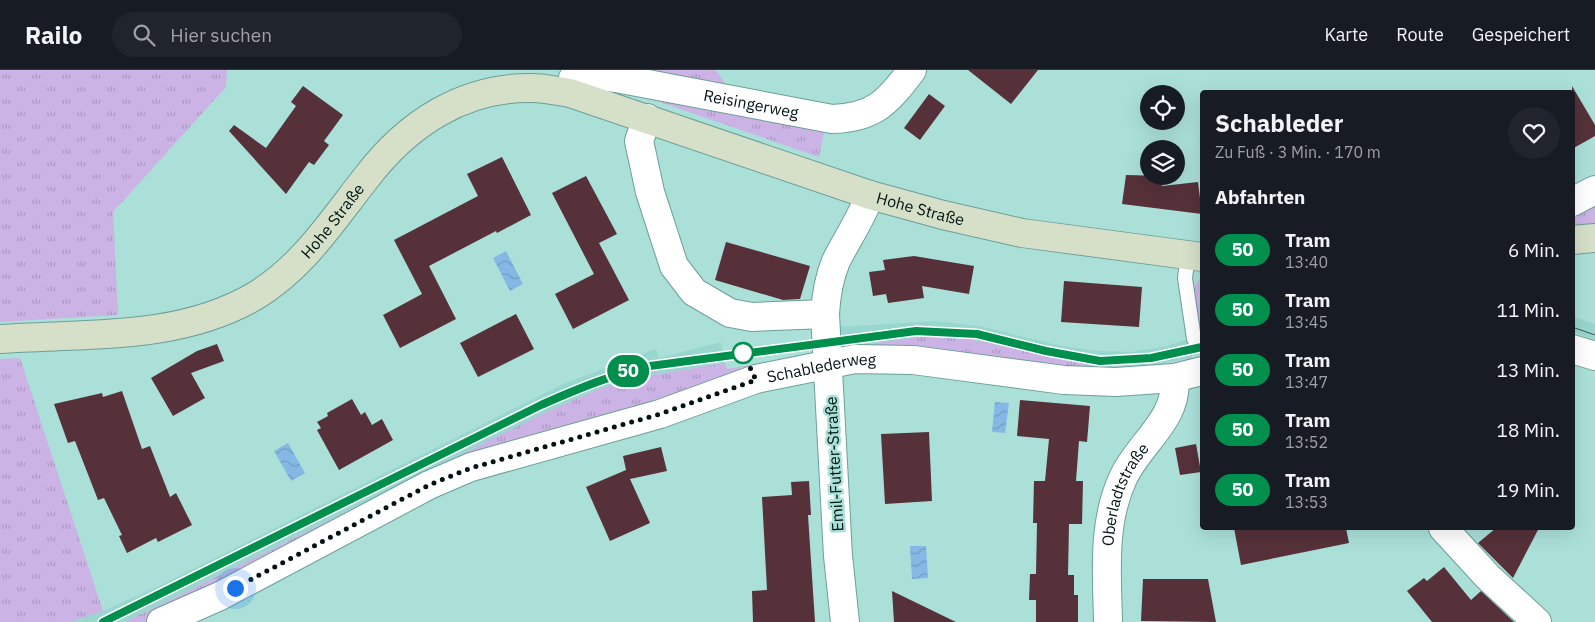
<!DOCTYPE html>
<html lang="de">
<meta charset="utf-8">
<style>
:root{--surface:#171b24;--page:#20242c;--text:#f1f3f6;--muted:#9ea1a6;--line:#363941}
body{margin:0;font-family:"IBM Plex Sans",sans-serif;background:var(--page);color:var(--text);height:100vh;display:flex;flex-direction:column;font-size:19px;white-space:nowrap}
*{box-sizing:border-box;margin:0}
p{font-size:16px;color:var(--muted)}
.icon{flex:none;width:28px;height:28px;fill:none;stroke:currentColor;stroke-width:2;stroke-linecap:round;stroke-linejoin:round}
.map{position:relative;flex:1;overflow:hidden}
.details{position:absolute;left:1200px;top:20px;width:375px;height:440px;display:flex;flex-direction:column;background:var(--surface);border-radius:5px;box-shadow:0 5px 20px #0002}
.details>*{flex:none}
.badge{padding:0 10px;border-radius:16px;font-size:18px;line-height:32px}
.tools{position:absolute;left:1140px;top:15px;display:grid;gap:10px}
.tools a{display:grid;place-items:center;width:45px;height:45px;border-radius:50%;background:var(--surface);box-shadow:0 5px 20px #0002;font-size:25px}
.you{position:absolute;width:25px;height:25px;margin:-12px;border:4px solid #fff;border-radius:50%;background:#1a73e8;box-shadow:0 0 0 8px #1a73e833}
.map>.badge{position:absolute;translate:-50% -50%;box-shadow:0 0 0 2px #fff}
h2{padding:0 15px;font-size:19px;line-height:45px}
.round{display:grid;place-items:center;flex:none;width:52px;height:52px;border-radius:26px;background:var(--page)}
.overview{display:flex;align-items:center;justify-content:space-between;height:85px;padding:0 15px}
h1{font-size:24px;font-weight:700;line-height:38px}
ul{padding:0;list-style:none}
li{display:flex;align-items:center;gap:15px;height:60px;padding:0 15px}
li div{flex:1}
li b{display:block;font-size:19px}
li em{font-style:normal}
li .badge{min-width:55px;font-weight:700;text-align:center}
header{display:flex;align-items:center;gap:30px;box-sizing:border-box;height:70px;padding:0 25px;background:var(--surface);border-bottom:1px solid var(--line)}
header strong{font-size:24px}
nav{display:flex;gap:28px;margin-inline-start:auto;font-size:18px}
.search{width:350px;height:45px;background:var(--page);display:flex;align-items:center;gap:12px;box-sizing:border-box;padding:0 18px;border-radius:28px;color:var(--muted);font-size:19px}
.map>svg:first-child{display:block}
.built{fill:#98d7ce}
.grass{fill:url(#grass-tufts)}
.water{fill:url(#water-waves)}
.building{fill:#563139}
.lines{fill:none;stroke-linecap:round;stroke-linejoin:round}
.service-casing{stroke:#6c9f99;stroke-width:16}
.minor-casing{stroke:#6c9f99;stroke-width:30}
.secondary-casing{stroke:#6c9f99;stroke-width:30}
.service{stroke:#fff;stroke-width:14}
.minor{stroke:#fff;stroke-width:28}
.secondary{stroke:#d6dfc8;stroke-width:28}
.tram{stroke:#385652;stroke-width:1}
.line-casing{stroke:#fff;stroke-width:11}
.line{stroke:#008f4d;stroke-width:8}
.walk{stroke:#011412;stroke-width:5;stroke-dasharray:0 9}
.stop-dot{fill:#fff;stroke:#008f4d;stroke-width:2.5}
.labels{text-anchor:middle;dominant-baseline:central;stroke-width:5;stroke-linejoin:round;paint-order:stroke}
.street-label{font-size:16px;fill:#011412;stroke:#abe0d9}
</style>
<header>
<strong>Railo</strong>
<div class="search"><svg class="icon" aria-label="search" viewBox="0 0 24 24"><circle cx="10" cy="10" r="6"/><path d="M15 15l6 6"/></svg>Hier suchen</div>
<nav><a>Karte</a><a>Route</a><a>Gespeichert</a></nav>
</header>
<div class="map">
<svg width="1595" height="552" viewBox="0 0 1595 552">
<defs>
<pattern id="grass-tufts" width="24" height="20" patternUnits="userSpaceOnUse" patternTransform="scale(1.25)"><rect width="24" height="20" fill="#cbb3e5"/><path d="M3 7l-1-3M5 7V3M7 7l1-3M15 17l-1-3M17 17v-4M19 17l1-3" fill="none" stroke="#ad99c3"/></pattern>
<pattern id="water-waves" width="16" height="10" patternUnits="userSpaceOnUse" patternTransform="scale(1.25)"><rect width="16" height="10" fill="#85b8e5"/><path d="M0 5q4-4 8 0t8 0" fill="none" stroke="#719dc3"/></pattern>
</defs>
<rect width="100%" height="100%" fill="#abe0d9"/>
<!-- built -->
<path class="built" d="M 1573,246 L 1595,254 L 1595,270 L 1573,262 Z
M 935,251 L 980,256 L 1057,275 L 1097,281 L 1131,282 L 1167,276 L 1186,270 L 1192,287 L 1162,294 L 1106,297 L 1077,294 L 1016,279 L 954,267 L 923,267 L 864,277 L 854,276 L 846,272 L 839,257 Z
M 721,272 L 725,293 L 639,307 L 599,319 L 542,344 L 125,552 L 70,552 L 103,541 L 157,517 L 561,315 L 656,279 L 659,288 Z"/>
<!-- grass -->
<path class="grass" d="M 0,0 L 227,0 L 226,17 L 113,142 L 118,245 L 0,252 Z
M 642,0 L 716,0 L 730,21 Z
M 619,18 L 825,58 L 819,87 Z
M 1595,128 L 1595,156 L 1573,159 L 1572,140 Z
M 1202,208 L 1202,266 C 1199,252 1186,215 1202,208 Z
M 923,267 C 943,267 963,268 983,272 C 1052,285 1123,313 1192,287 L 1188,295 L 1119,303 L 864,277 L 877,273 Z
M 809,286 L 567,361 L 178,539 L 147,552 L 125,552 L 542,344 L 599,319 L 639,307 L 725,293 L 727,299 Z
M 20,288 L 103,541 L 70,552 L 0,552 L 0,289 Z"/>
<!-- water -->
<path class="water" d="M 506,181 L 523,214 L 510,221 L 493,188 Z
M 995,332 L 1009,333 L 1005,363 L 992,362 Z
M 288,373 L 305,403 L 291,411 L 274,381 Z
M 910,476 L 926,476 L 928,508 L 912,509 Z"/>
<!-- building -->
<path class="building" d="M 968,0 L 1038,0 L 1011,34 Z
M 303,16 L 343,45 L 324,71 L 329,75 L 314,95 L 309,92 L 286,124 L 229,61 L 234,55 L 266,78 L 296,36 L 291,32 Z
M 1572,16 L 1595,55 L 1595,66 L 1572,79 Z
M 929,24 L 945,36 L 920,70 L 904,58 Z
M 502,87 L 531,145 L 497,163 L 496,161 L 429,196 L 456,249 L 400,278 L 383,245 L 422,224 L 394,170 L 478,126 L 467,104 Z
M 1126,105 L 1163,106 L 1162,116 L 1198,112 L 1202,144 L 1122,134 Z
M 586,106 L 617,164 L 599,173 L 629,230 L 573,259 L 555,224 L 594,204 L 552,123 Z
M 726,172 L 810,196 L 800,229 L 783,230 L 715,210 Z
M 914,186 L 974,196 L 969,224 L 922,216 L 924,228 L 888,233 L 886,224 L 873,226 L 869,202 L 885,200 L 883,190 Z
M 1064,211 L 1142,217 L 1139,257 L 1061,252 Z
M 516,244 L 534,279 L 478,307 L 460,273 Z
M 217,274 L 224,291 L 191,303 L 205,328 L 173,346 L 151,308 L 197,281 Z
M 122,321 L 142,379 L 150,376 L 170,427 L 176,423 L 192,455 L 158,472 L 156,468 L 127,483 L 119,466 L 122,465 L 104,428 L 98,430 L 75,371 L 68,373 L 54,334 L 102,323 L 103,327 Z
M 352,329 L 361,345 L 365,342 L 372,355 L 382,349 L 393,370 L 339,400 L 317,360 L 321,358 L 317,352 L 328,346 L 327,343 Z
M 1020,330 L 1090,336 L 1087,372 L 1079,371 L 1076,411 L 1083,411 L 1082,454 L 1069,454 L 1068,505 L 1074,505 L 1074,525 L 1078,525 L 1078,552 L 1036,552 L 1036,530 L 1029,530 L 1030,504 L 1036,504 L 1037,453 L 1033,453 L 1034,411 L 1045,411 L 1049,369 L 1017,366 Z
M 929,362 L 932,431 L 885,434 L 881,364 Z
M 1196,374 L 1201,402 L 1180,405 L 1175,378 Z
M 661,377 L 667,401 L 630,409 L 650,453 L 610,471 L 586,417 L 626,400 L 623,386 Z
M 809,411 L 811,445 L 808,445 L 815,552 L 753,552 L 752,521 L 767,520 L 762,427 L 792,425 L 791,412 Z
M 1234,458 L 1346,458 L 1349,473 L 1241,495 Z
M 1496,458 L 1539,458 L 1513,508 L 1478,473 Z
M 1444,497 L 1471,530 L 1481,521 L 1514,552 L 1432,552 L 1407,521 L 1424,508 L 1427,511 Z
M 1143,509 L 1208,509 L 1216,552 L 1141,551 Z
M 892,521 L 956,552 L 894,552 Z"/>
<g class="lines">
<defs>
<path id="service" d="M 1188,185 L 1185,208 L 1194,269"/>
<g id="minor">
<path id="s1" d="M 573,8 L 590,5 L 616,8 L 832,49 C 874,48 888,32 912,0"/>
<path d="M 647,48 L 639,71 L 650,122 L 674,196 L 694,222 L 730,243 L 752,247 L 825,244"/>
<path d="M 1572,132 L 1595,120"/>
<path d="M 1572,279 L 1595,286"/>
<path d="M 1443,458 L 1488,507 L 1537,552"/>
<path id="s2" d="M 161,552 L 220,526 L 429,415 L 471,397 L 660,344 L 756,309 L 855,289 L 913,290 L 1064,310 L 1116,312 L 1174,308 L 1202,301"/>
<path d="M 845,552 L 838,486 L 825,244 C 826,226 829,208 836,191 C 847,169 861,149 870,125"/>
<path id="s3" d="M 1108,552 C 1107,504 1102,453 1123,408 C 1138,374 1180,348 1174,308"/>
</g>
<g id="secondary">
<path d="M 1572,170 L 1595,168"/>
<path id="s4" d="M 0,269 C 86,263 178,271 255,226 C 303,197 332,151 366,108 C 407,54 463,17 532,18 C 545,18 557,21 570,23 L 870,125 L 943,145 L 1022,163 L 1202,187"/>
</g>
</defs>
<!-- service casing -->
<use href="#service" class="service-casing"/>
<!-- minor casing -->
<use href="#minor" class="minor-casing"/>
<!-- secondary casing -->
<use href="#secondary" class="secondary-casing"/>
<!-- service -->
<use href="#service" class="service"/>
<!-- minor -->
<use href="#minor" class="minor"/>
<!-- secondary -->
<use href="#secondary" class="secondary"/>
<!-- tram -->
<path class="tram" d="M 1572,257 L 1595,265
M 103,552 L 541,335 C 577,319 611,305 650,296 L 916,261 L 977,264 L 1046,281 L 1100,291 L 1151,288 L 1202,277"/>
</g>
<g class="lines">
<defs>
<path id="line" d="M 103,552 L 541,335 C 577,319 611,305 650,296 L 916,261 L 977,264 L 1046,281 L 1100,291 L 1151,288 L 1202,277"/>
</defs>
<!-- line casing -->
<use href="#line" class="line-casing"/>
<!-- line -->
<use href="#line" class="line"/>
<!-- walk -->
<path class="walk" d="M 235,518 L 429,415 L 471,398 L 660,344 L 756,310 L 743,283"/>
</g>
<!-- markers -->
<circle class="stop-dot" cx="743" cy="283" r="10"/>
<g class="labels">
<!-- street labels -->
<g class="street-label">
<text stroke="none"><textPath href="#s1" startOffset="181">Reisingerweg</textPath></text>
<text stroke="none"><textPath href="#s4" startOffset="1028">Hohe Straße</textPath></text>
<text stroke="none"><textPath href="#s4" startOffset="370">Hohe Straße</textPath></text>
<text stroke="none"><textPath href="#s2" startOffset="712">Schablederweg</textPath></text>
<text transform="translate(834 394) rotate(-93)">Emil-Futter-Straße</text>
<text stroke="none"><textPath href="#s3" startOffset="131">Oberladtstraße</textPath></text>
</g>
</g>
</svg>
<div class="tools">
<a><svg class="icon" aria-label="locate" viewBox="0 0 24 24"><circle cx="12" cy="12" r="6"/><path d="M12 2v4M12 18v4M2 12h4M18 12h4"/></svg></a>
<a><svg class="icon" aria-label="layers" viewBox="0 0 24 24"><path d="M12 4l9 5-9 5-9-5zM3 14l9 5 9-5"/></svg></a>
</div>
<div class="you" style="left:235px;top:518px"></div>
<b class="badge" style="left:628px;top:301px;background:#008f4d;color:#fff">50</b>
<section class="details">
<div class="overview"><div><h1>Schableder</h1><p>Zu Fuß · 3 Min. · 170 m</p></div><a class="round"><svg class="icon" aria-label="heart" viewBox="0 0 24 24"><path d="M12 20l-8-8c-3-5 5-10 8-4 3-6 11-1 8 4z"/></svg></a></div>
<h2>Abfahrten</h2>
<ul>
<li><span class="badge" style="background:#008f4d;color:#fff">50</span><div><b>Tram</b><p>13:40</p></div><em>6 Min.</em></li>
<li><span class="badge" style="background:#008f4d;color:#fff">50</span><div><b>Tram</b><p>13:45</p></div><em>11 Min.</em></li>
<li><span class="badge" style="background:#008f4d;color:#fff">50</span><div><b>Tram</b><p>13:47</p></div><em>13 Min.</em></li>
<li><span class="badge" style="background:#008f4d;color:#fff">50</span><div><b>Tram</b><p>13:52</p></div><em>18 Min.</em></li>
<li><span class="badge" style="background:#008f4d;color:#fff">50</span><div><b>Tram</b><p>13:53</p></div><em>19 Min.</em></li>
</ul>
</section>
</div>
